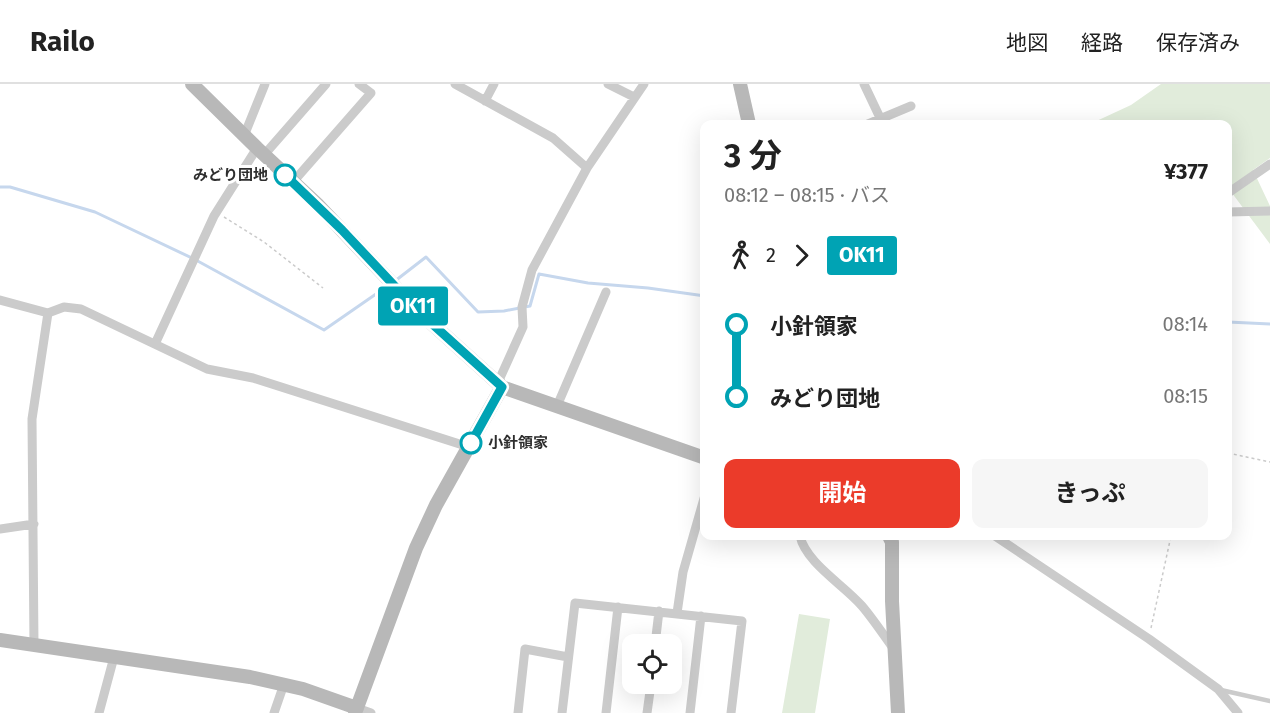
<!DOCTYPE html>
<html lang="ja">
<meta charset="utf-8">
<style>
:root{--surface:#fff;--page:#f6f6f6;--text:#222;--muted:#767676;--line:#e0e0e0;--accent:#eb3b2a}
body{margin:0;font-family:"Fira Sans","Noto Sans JP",sans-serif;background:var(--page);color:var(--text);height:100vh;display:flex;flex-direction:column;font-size:22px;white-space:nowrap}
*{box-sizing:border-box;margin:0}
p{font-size:20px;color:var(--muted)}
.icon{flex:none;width:33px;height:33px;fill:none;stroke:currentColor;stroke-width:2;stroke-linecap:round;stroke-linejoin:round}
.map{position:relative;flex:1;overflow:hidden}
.panel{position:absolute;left:700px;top:36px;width:532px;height:420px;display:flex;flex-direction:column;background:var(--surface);border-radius:12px;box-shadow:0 6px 24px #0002}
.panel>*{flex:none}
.badge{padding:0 12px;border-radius:4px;font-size:21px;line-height:39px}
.tools{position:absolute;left:622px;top:550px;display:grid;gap:12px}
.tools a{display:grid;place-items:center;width:60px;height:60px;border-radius:12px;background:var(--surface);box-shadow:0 6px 24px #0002;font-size:30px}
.map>.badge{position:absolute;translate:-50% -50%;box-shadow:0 0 0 3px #fff}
.legs{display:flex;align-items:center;gap:9px;height:66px;padding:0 24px;font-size:20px}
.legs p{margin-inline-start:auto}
.headline{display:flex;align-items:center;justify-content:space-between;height:102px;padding:0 24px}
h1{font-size:33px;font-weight:700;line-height:45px}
.action{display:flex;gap:12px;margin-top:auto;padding:12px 24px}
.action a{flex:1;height:69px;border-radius:12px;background:var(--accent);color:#fff;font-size:24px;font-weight:700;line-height:69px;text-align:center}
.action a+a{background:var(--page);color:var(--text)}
ul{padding:0 24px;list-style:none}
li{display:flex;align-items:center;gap:21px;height:72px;font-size:22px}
li i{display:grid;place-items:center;width:9px;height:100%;margin:0 8px;background:currentColor}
li i::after{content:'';width:15px;height:15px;margin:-8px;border:4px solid;border-radius:50%;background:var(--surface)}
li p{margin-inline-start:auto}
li:first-child i{background:linear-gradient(#0000 50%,currentColor 0)}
li:last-child i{background:linear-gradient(currentColor 50%,#0000 0)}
header{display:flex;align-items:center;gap:36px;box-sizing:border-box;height:84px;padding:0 30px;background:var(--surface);border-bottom:2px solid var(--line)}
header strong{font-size:28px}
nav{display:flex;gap:33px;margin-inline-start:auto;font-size:21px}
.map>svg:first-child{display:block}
.green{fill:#e1ecdb}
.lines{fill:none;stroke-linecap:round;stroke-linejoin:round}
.stream{stroke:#c6d7ed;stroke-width:3}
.path{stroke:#cbcbcb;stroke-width:1.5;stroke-dasharray:3 3;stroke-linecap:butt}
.lane{stroke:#cbcbcb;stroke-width:4.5}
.street{stroke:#cbcbcb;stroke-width:9}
.secondary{stroke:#b8b8b8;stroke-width:14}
.line-1-casing{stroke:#fff;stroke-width:14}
.line-1{stroke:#00a3b4;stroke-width:9}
.stop-1-dot{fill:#fff;stroke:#00a3b4;stroke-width:3}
.labels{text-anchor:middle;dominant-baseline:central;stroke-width:6;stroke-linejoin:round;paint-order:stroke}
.stop-label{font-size:15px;font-weight:bold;fill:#2e2e2e;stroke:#fff;text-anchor:end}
</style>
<header>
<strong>Railo</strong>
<nav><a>地図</a><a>経路</a><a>保存済み</a></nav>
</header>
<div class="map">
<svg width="1270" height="629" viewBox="0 0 1270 629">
<rect width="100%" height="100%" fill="#fff"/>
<!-- green -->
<path class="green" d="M 1161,0 L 1270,0 L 1270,74 L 1253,86 L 1270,122 L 1270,160 L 1229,105 L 1228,40 L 1090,40 L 1131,21 Z
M 799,530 L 830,535 L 815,629 L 782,629 Z"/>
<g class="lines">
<!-- stream -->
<path class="stream" d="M 0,103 L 10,103 L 95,128 L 194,175 L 324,246 L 389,201
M 395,197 L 426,173 L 478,228 L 504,227 L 530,222 L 539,190 L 588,199 L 648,204 L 705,212
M 1228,238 L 1270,240"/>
<!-- path -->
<path class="path" d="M 224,133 L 264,158 L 323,204
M 1228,197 L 1229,194
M 1228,369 L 1270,378
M 1151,544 L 1171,452"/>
<!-- lane -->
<path class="lane" d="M 1221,606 L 1270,617"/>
<!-- street -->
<path class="street" d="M 455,0 L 553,54 L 587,84
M 608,0 L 634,13
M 864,0 L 883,40
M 485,17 L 494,0
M 868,40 L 911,22
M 244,52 L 265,0
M 264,71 L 326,0
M 293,98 L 371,9 L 359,0
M 1228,109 L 1270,80
M 1228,128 L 1270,127
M 0,216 L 48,229 L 64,223 L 81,225 L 207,285 L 253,294 L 469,363
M 155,260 L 214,132 L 257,64
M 502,303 L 500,294 L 523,243 L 522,223 L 532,186 L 587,84 L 644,0
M 557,322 L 606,208
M 0,445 L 34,440
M 800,452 C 806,479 844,501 862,522 C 873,535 883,550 893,564
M 995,452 L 1149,555 L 1218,605 L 1238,629
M 677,529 L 683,488 L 705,411
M 34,561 L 32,335 L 48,229
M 655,561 L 659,527
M 357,624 L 371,629
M 99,629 L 114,573
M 274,629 L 284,600
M 518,629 L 525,565 L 568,573
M 562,629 L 575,519 L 742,537 L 731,629
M 606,629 L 618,523
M 647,629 L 651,600
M 690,629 L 701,532"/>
<!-- secondary -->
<path class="secondary" d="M 192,0 L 257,64 L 317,120 L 419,228 L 502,303 L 705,374
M 740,0 L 749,40
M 889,452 L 892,458 L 892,517 L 898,629
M 0,556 L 250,593 L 303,605 L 357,624
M 355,629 L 416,464 L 436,421 L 502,303"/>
</g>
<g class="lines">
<defs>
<path id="line-1" d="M 285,91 L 342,146 L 419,228 L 502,303 L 471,359"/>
</defs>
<!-- line-1 casing -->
<use href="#line-1" class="line-1-casing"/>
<!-- line-1 -->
<use href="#line-1" class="line-1"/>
</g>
<!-- markers -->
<g class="stop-1-dot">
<circle cx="285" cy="91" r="10"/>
<circle cx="471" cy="359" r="10"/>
</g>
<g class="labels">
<!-- stop labels -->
<g class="stop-label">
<text x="268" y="91">みどり団地</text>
<text x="488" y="359" text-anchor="start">小針領家</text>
</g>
</g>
</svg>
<div class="tools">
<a><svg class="icon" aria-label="locate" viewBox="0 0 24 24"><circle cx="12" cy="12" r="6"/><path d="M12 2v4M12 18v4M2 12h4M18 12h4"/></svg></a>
</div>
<b class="badge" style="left:413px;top:222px;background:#00a3b4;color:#fff">OK11</b>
<section class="panel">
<div class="headline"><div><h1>3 分</h1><p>08:12 – 08:15 · バス</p></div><b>¥377</b></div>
<div class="legs"><svg class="icon" aria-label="walk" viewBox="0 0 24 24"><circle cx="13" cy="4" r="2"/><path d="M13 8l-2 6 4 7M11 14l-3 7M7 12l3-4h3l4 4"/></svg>2<svg class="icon" aria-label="forward" viewBox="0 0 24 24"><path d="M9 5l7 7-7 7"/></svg><b class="badge" style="background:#00a3b4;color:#fff">OK11</b></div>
<ul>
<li><i style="color:#00a3b4"></i><b>小針領家</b><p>08:14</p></li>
<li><i style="color:#00a3b4"></i><b>みどり団地</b><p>08:15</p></li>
</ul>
<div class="action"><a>開始</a><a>きっぷ</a></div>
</section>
</div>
